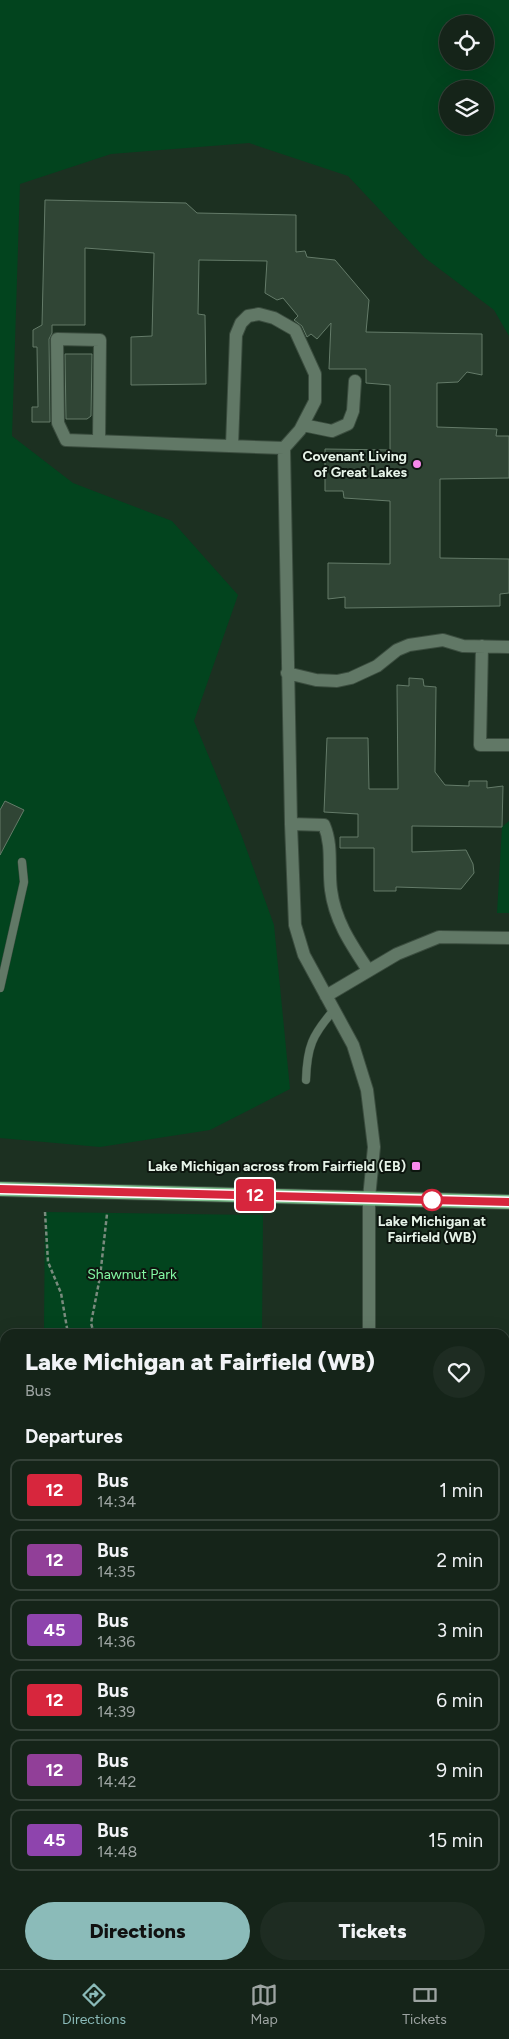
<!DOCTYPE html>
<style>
:root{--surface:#152419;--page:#1e2c22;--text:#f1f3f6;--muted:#9da4a2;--line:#344138;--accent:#8bbbb9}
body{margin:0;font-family:Figtree,sans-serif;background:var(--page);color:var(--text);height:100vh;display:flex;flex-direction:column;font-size:19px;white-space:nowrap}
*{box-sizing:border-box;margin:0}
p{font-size:16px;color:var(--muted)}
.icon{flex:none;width:28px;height:28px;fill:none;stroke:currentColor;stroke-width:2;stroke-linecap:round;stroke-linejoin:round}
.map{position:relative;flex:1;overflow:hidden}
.drawer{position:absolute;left:0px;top:1329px;width:510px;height:641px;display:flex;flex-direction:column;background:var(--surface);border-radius:15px 15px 0 0;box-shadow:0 5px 20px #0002,0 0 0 1px var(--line)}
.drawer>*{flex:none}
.badge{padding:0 10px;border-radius:4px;font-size:18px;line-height:32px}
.buttons{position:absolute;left:439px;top:15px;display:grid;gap:10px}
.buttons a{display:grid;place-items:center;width:55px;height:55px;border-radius:50%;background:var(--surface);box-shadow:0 5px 20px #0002,0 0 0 1px var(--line);font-size:25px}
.map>.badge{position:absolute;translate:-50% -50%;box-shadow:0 0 0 2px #fff}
h2{padding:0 25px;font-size:19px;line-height:45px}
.round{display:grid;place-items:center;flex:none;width:52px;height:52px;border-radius:26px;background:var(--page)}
.headline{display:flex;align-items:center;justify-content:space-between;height:85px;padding:0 25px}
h1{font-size:24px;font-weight:800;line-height:38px}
.button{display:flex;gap:10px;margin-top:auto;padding:10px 25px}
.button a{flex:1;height:58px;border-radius:30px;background:var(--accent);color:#111;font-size:20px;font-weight:800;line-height:58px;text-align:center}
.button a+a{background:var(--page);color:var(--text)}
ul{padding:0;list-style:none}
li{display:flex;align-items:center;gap:15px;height:62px;margin:0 10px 8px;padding:0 15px;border:2px solid var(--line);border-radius:10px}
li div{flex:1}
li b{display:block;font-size:19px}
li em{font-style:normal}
li .badge{min-width:55px;font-weight:700;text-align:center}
.dock{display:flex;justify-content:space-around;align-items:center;height:70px;border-top:1px solid var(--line);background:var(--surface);font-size:14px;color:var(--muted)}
.dock a{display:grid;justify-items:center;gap:2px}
.dock .current{color:var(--accent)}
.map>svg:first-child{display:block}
.green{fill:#02441e;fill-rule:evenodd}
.building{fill:#304535;stroke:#647b69}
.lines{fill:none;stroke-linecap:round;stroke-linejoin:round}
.service-casing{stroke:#3b4d3f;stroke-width:9}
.minor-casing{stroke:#3b4d3f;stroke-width:14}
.trunk-casing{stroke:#3b4d3f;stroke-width:16}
.path{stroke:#7a8b7e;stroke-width:2.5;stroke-dasharray:4 2.5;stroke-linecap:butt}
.service{stroke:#617866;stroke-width:8}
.minor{stroke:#617866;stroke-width:12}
.trunk{stroke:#79bb89;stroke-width:14}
.line-casing{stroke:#fff;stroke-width:11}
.line{stroke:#d7263d;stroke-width:8}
.poi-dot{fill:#f788eb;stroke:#0d160f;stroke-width:2}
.stop-dot{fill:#fff;stroke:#d7263d;stroke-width:2.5}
.labels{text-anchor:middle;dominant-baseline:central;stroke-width:4;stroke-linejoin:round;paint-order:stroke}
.poi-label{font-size:14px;font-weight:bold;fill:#e6f3e8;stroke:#0d160f;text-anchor:end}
.stop-label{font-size:14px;font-weight:bold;fill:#e6f3e8;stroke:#0d160f}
.park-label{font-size:14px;fill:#83f7a3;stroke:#0d160f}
</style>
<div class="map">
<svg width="509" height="1969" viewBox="0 0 509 1969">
<rect width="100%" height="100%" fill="#1c3021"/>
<!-- green -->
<path class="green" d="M 0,0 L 509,0 L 509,336 L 494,310 L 425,258 L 348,176 L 249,143 L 111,154 L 20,184 L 12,436 L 73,483 L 172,521 L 238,595 L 194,721 L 241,834 L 274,925 L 290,1089 L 210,1130 L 100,1147 L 0,1138 ZM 448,24 L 485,24 L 485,61 L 448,61 ZM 448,89 L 485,89 L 485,126 L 448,126 Z
M 509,821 L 509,913 L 497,913 L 502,827 Z
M 45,1212 L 263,1215 L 262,1334 L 44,1334 Z"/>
<!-- building -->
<path class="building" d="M 45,200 L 186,203 L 197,213 L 296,215 L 296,252 L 305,251 L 307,257 L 335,260 L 369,300 L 366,332 L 482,334 L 482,375 L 467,372 L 458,382 L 437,383 L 437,427 L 497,429 L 496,436 L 509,436 L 509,478 L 440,479 L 440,558 L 509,559 L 509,593 L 500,594 L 500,606 L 345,608 L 345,597 L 328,599 L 328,563 L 390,564 L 390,501 L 344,498 L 343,491 L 325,491 L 325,449 L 390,450 L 390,385 L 366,383 L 366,369 L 329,369 L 331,323 L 317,339 L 311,334 L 307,337 L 302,326 L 294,320 L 298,316 L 283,298 L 277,300 L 265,293 L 267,261 L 199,260 L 198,314 L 205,315 L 206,384 L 131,385 L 131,337 L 152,336 L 154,253 L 85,248 L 85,325 L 52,325 L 52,333 L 49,339 L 50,422 L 32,422 L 32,407 L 38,407 L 37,347 L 33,347 L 33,330 L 42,325 Z
M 65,354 L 92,354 L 91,416 L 87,419 L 66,419 Z
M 409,678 L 423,679 L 424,686 L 436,687 L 435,772 L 445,785 L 469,786 L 469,781 L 487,781 L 487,788 L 503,786 L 502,827 L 412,826 L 412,852 L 466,850 L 473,864 L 474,873 L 461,889 L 396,887 L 396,891 L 374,891 L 374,848 L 340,848 L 340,837 L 358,837 L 358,814 L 324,812 L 327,738 L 368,738 L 369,789 L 398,789 L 397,685 L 409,686 Z
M 5,801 L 24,810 L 0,855 L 0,810 Z"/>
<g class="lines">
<defs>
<path id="service" d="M 0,988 L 24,882 L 22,862
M 306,1080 C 307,1047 312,1035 334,1010
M 167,1965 L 179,1969
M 232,1969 L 233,1965"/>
<path id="minor" d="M 303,425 L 332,431 L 348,424 L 353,411 L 355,381
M 99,441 L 100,340 L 57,339 L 58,423 L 66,440 L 284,448
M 232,446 L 236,335 L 241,323 L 248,316 L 259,314 L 274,318 L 295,330 L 315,374 L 315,401 L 300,430 L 284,448 L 291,824 L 295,925 L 304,955 L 353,1045 L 367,1090 L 374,1147 L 369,1198 L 369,1334
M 482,646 L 480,745 L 509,745
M 287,673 L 316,680 L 337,681 L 351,678 L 377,666 L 397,650 L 409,645 L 443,640 L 463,646 L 509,647
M 291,824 L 324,825 C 333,846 328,868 331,890 C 335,921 351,944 368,970
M 326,996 L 397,954 L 439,937 L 509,938
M 369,1965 L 369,1969"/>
<path id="trunk" d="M 0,1189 L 509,1202"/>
</defs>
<!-- service casing -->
<use href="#service" class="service-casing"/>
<!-- minor casing -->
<use href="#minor" class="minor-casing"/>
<!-- trunk casing -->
<use href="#trunk" class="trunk-casing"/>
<!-- path -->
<path class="path" d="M 45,1212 L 48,1262 L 61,1293 L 68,1334
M 94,1334 L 91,1323 L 100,1277 L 107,1214
M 206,1965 L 206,1969
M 64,1969 L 64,1965
M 141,1969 L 142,1965"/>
<!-- service -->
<use href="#service" class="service"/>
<!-- minor -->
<use href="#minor" class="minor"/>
<!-- trunk -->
<use href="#trunk" class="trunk"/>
</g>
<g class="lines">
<defs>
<path id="line" d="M 0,1189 L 509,1202"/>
</defs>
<!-- line casing -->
<use href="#line" class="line-casing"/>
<!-- line -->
<use href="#line" class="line"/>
</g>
<!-- markers -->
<g class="poi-dot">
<circle cx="417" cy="464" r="5"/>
<rect x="411" y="1161" width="10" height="10" rx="2.5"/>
</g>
<circle class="stop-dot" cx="432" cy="1200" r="10"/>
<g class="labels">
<!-- poi labels -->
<g class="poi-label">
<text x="407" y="456">Covenant Living<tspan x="407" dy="16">of Great Lakes</tspan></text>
<text x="406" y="1166">Lake Michigan across from Fairfield (EB)</text>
</g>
<!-- stop labels -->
<g class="stop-label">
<text x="432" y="1221">Lake Michigan at<tspan x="432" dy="16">Fairfield (WB)</tspan></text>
</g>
<!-- park labels -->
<g class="park-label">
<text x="132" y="1274">Shawmut Park</text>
</g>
</g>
</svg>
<div class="buttons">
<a><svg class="icon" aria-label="locate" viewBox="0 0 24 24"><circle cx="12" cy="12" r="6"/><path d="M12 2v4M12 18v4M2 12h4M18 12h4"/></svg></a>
<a><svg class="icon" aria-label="layers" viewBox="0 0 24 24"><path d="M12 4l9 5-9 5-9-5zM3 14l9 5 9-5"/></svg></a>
</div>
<b class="badge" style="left:255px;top:1195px;background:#d7263d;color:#fff">12</b>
<section class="drawer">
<div class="headline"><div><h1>Lake Michigan at Fairfield (WB)</h1><p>Bus</p></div><a class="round"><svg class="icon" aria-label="heart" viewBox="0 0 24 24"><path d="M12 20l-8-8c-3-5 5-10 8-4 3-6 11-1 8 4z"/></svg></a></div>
<h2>Departures</h2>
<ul>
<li><span class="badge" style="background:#d7263d;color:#fff">12</span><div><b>Bus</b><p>14:34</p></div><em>1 min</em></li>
<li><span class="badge" style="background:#913f98;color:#fff">12</span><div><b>Bus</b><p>14:35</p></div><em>2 min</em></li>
<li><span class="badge" style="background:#8e44ad;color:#fff">45</span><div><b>Bus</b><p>14:36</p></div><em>3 min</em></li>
<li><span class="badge" style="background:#d7263d;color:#fff">12</span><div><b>Bus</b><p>14:39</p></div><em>6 min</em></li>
<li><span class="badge" style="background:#913f98;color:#fff">12</span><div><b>Bus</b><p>14:42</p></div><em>9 min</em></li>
<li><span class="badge" style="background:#8e44ad;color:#fff">45</span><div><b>Bus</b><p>14:48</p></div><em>15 min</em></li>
</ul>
<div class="button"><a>Directions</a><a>Tickets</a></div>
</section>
</div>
<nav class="dock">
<a class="current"><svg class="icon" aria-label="directions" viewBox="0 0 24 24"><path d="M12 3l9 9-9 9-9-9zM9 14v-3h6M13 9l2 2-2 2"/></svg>Directions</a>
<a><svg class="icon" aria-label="map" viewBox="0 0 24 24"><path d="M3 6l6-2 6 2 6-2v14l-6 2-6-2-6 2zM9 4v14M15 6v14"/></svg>Map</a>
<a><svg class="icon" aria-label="tickets" viewBox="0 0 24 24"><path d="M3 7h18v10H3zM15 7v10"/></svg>Tickets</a>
</nav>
